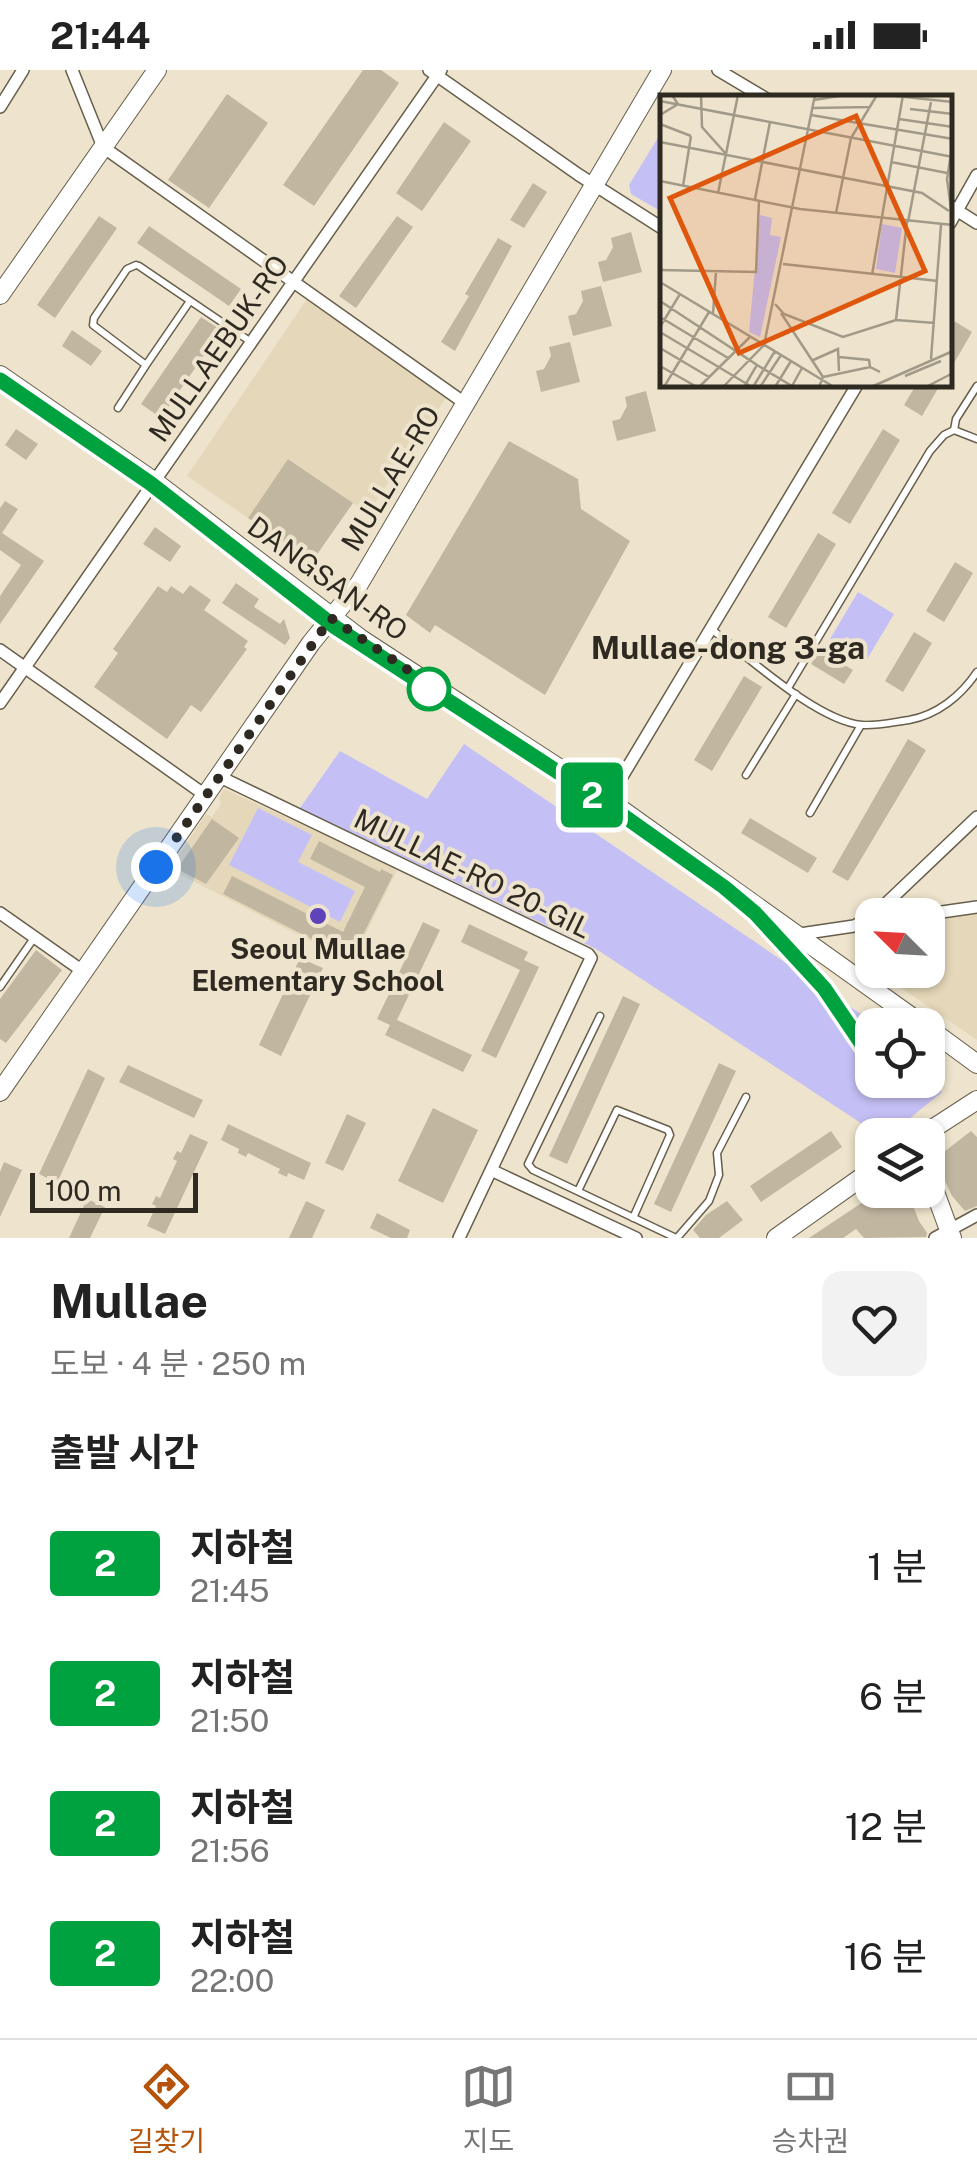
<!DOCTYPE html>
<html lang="ko">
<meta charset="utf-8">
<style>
:root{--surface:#fff;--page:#f2f2f2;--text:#222;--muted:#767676;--line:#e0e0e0;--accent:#b45309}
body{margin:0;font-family:"Public Sans","Noto Sans KR",sans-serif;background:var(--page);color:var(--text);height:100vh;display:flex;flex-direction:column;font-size:38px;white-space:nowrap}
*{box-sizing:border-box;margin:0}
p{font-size:32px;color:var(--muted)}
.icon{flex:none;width:55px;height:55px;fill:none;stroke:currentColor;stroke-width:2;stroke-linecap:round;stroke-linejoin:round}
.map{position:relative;height:1168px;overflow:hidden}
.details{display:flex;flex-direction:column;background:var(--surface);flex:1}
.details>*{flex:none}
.badge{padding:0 20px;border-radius:8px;font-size:35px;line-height:65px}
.needle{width:65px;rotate:294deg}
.buttons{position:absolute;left:855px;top:828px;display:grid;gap:20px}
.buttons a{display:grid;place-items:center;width:90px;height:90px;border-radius:20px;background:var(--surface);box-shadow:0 2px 8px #0004;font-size:50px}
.scale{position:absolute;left:30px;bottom:25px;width:168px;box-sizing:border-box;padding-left:10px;border:5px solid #2e2a21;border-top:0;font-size:28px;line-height:35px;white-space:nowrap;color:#2e2a21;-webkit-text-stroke:8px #eee4cd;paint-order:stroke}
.you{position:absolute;width:50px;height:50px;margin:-25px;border:8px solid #fff;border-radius:50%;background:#1a73e8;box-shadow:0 0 0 15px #1a73e833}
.map>.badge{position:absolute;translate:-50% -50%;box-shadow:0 0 0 5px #fff}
h2{padding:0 50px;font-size:38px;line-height:90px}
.round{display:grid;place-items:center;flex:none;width:105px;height:105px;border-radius:20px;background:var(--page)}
.overview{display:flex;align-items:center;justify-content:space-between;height:170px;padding:0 50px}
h1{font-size:48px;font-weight:700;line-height:75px}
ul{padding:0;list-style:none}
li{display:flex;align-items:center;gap:30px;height:130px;padding:0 50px}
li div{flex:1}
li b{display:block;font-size:38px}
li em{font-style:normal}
li .badge{min-width:110px;font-weight:700;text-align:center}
.status{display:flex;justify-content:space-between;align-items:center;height:70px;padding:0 50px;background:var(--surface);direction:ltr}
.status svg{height:28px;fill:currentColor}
.dock{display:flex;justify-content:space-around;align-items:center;height:140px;border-top:2px solid var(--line);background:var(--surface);font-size:28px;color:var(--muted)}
.dock a{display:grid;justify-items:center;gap:5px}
.dock .on{color:var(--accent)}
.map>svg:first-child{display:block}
.built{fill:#e5d7b9}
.green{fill:#c4c0f5}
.building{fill:#c1b7a1}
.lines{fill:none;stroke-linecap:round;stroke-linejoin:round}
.lane-casing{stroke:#675e4b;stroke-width:9}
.street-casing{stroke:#675e4b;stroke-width:14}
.secondary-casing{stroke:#675e4b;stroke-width:20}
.lane{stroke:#fff;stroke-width:6}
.street{stroke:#fff;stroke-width:11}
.secondary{stroke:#fff;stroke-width:18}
.line-casing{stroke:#fff;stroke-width:22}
.line{stroke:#00a23f;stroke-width:15}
.walk{stroke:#2e2a21;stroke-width:10;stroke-dasharray:0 18}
.stop-dot{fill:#fff;stroke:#00a23f;stroke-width:5}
.poi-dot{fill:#5e43bb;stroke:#eee4cd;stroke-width:4}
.labels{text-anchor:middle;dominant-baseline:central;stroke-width:8;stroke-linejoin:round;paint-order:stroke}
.street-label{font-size:28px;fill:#2e2a21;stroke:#eee4cd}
.poi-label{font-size:28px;font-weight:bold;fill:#2e2a21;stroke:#eee4cd}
.quarter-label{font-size:32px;font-weight:bold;fill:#2e2a21;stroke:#eee4cd}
.inset-road{fill:none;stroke:#a19a88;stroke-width:2.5}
.view{fill:#df570d;fill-opacity:0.15;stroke:#df570d;stroke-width:5}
.inset-edge{fill:none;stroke:#2e2a21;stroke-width:5}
</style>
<div class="status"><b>21:44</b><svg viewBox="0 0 49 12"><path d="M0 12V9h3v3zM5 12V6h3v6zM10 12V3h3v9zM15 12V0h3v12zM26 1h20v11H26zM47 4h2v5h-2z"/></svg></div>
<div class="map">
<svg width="977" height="1168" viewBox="0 0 977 1168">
<rect width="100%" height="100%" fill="#eee4cd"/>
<!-- built -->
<path class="built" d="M 307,229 L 448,325 L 368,443 L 289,389 L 248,448 L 187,406 Z
M 224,719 L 398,798 L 352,892 L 169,799 L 206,744 L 212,747 L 221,734 L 219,727 Z
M 977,838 L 977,970 L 875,900 L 928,900 L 928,846 Z"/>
<!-- green -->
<path class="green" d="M 662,61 L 662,142 L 631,124 L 629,115 Z
M 858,522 L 894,544 L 866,591 L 830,569 Z
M 464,674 L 877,955 L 872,955 L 872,1010 L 928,1010 L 928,990 L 940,1001 L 941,1023 L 889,1065 L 879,1065 L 596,879 L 300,738 L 340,681 L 427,729 Z
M 258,738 L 312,765 L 298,792 L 355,821 L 340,852 L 229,795 Z"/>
<!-- building -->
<path class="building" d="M 363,0 L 381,0 L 399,13 L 314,136 L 283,115 Z
M 227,24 L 268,53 L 209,138 L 168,110 Z
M 444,52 L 471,71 L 422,141 L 396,123 Z
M 533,113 L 547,122 L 524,158 L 510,150 Z
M 99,146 L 117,158 L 55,248 L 37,235 Z
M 397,146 L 413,157 L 356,238 L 339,226 Z
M 149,156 L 241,219 L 229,236 L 137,173 Z
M 631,162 L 642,202 L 603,212 L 598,192 L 606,190 L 613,177 L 611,168 Z
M 498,168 L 512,176 L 455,281 L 441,272 L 469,226 L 465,224 Z
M 601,216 L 612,256 L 573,266 L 568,246 L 576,244 L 583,231 L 581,221 Z
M 201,247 L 221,260 L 161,348 L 141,334 Z
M 954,251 L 972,262 L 950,300 L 950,259 Z
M 72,260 L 102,281 L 91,296 L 62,276 Z
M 570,272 L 580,312 L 541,322 L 536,301 L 544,299 L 551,286 L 549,277 Z
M 916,315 L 940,315 L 922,346 L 904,335 Z
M 646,321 L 656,361 L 617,371 L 612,351 L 620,349 L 627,336 L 625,327 Z
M 16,359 L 38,374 L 26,390 L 5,375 Z
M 883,359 L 900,370 L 850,454 L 832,443 Z
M 509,371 L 578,409 L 581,439 L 630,471 L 545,625 L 435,555 L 430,563 L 406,545 Z
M 288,389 L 353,433 L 311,493 L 248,448 Z
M 5,431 L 18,439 L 2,463 L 44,491 L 0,554 L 0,526 L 21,495 L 0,480 L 0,438 Z
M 155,457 L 181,476 L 170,492 L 143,474 Z
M 818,463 L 836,474 L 786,558 L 768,547 Z
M 955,492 L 973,503 L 944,552 L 926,541 Z
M 236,513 L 259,529 L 254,537 L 280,554 L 284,549 L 290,568 L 285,575 L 222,533 Z
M 190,515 L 211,530 L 204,540 L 248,571 L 244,577 L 247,579 L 201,642 L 191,635 L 167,669 L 94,617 L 118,583 L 113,579 L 158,516 L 167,522 L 171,516 L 183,524 Z
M 914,562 L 932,573 L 903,622 L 885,611 Z
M 819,580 L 853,600 L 844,614 L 811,594 Z
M 744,606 L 762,617 L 712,701 L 694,690 Z
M 908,669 L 926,680 L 848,811 L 832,802 Z
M 750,748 L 817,788 L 808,803 L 741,763 Z
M 212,749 L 239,768 L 206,814 L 177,799 Z
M 319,771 L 380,802 L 381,799 L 393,805 L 351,889 L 223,824 L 232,806 L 343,862 L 365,817 L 310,789 Z
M 423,852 L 440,860 L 397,950 L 472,985 L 463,1002 L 385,965 L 390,955 L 377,949 Z
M 469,854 L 528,882 L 524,890 L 539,897 L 496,988 L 481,981 L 520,900 L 461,872 Z
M 36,880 L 62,900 L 6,973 L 0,969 L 0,929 Z
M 300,888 L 323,898 L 281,986 L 259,975 Z
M 623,926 L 640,934 L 567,1094 L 549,1086 Z
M 719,993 L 736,1001 L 671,1142 L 654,1134 Z
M 128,995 L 203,1030 L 194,1048 L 119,1012 Z
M 88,999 L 105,1008 L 57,1113 L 39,1104 Z
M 433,1038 L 478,1060 L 443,1133 L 398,1111 Z
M 347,1044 L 366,1053 L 343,1101 L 325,1093 Z
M 228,1054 L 311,1093 L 304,1110 L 288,1103 L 287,1107 L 278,1103 L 280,1099 L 248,1083 L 246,1087 L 238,1083 L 239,1079 L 221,1070 Z
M 831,1061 L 842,1077 L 761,1132 L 750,1116 Z
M 971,1061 L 977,1067 L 977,1136 L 965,1141 L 952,1126 L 937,1094 L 940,1085 Z
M 190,1064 L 208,1072 L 165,1164 L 147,1156 L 156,1136 L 152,1134 L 156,1126 L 160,1128 L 177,1091 L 173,1089 L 177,1081 L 181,1083 Z
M 4,1092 L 22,1100 L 0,1147 L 0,1102 Z
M 881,1120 L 888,1120 L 898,1137 L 910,1128 L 919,1151 L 927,1163 L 926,1167 L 864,1168 L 856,1159 L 843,1168 L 809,1168 Z
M 87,1129 L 105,1137 L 90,1168 L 69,1168 Z
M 306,1131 L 325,1140 L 312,1168 L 289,1168 Z
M 727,1131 L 743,1150 L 719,1168 L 700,1168 L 693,1160 L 706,1145 Z
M 377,1143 L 410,1160 L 407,1168 L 391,1168 L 370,1158 Z"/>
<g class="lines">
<defs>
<path id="lane" d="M 190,231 L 146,295 L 93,255 L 94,248 L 127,199 L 136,195 L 139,196 L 251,272
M 118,338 L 146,295
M 954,360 L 956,349 L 977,316
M 711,559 C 747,586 817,651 862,655 C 877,656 894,652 909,650 C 937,645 961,626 977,602
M 788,618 L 930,381 L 944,365 L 954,360 L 977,369
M 746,705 L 796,624
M 810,743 L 861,655
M 0,917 L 34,868
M 600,946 L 528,1094 L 533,1100 L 676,1168
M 578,1121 L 617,1040 L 668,1060 L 670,1065 L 633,1148
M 677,1168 L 709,1131 L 719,1105 L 717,1083 L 746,1027"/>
<path id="street" d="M 72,0 L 103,77 L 466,334
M 429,0 L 579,105 L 662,158
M 718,0 L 765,28
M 0,37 L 23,0
M 950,136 L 977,153
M 950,153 L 977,105
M 0,580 L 205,725
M 0,633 L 441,0
M 218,706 L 588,884 L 591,888 L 459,1168
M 608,730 L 857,315
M 0,843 L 84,902
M 874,845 L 977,747
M 921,845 L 977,837
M 800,864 L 854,856 L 872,846
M 491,1100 L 636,1168
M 935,1168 L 977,1145"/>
<path id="secondary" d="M 0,225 L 157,0
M 0,305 L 155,412 L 361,569 L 608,730 L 923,955
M 928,958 L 977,994
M 0,1022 L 311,573 L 359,514 L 662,0
M 923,1065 L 977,1030
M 928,1103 L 952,1168
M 776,1168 L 872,1100"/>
</defs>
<!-- lane casing -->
<use href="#lane" class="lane-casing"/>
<!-- street casing -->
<use href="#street" class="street-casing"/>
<!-- secondary casing -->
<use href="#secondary" class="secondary-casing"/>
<!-- lane -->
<use href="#lane" class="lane"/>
<!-- street -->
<use href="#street" class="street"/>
<!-- secondary -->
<use href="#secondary" class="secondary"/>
</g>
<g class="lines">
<defs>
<path id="line" d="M 0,310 L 150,413 L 335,557 L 604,732 L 724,817 L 755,843 L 824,918 L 872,989"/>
</defs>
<!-- line casing -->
<use href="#line" class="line-casing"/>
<!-- line -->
<use href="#line" class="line"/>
<!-- walk -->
<path class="walk" d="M 156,797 L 331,548 L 429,614 L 429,619"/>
</g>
<!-- markers -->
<circle class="stop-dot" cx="429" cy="619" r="20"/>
<circle class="poi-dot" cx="318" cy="846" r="10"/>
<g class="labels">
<!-- street labels -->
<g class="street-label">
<text transform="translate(218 278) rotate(-55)">MULLAEBUK-RO</text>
<text transform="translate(390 408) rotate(-59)">MULLAE-RO</text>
<text transform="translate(328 508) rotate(36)">DANGSAN-RO</text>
<text transform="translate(473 803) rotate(26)">MULLAE-RO 20-GIL</text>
</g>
<!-- poi labels -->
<g class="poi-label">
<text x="318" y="878">Seoul Mullae<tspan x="318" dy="32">Elementary School</tspan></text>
</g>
<!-- quarter labels -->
<g class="quarter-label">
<text x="728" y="577">Mullae-dong 3-ga</text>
</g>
</g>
<!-- overview -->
<g transform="translate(660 25)">
<rect width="292" height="292" fill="#eee4cd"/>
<path d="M 100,120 L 112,123 L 110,140 L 121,142 L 100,242 L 89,237 ZM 222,129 L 242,133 L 235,178 L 216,174 Z" fill="#c4c0f5"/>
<path class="inset-road" d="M 41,0 L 42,32 L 66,59M 226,0 L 293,7M 154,5 L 185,0M 0,6 L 293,62M 153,13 L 211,12M 250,14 L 293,19M 0,20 L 18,9 L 12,0M 151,20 L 293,44M 239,24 L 293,32M 0,29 L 31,41M 293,46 L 287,84 L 293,128M 0,47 L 262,98 L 289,116M 231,67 L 287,78M 0,86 L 140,114 L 293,130M 23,91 L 31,41M 58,98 L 78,0M 95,104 L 110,27M 176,118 L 191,43 L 217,0M 248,127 L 271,7M 123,169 L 278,186M 0,175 L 96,177 L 99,105M 212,180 L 243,0M 0,187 L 174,292M 0,206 L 97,270 L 84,292M 115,209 L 124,219 L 183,242 L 236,225 L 275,228M 121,218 L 163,282 L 159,292M 53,219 L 56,176M 0,222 L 68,263M 236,225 L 247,126M 0,232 L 20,199M 0,237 L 92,292M 104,250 L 155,0M 0,253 L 49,282M 179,262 L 209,265 L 210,272M 271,264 L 281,130M 151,266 L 178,254 L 179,276M 97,270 L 132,291 L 142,273M 0,271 L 37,292M 245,281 L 281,266M 163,282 L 210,272 L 220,277M 4,292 L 49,217M 39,292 L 90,242M 63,292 L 104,250M 93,292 L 115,256M 100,292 L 121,260M 115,292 L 131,266M 211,292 L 293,256M 266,292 L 293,278"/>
<path class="view" d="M 196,21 L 265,176 L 79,258 L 10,103 Z"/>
<rect width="292" height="292" class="inset-edge"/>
</g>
</svg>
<div class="buttons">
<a><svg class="needle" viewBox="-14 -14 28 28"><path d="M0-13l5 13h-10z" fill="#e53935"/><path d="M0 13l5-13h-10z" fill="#767676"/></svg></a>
<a><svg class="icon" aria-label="locate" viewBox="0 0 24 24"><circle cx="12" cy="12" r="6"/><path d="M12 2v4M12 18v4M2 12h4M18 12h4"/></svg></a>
<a><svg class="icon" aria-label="layers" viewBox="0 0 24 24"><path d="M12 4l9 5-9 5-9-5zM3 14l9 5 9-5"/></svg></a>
</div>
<div class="scale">100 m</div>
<div class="you" style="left:156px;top:797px"></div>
<b class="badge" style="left:592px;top:725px;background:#00a23f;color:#fff">2</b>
</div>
<section class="details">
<div class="overview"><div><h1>Mullae</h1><p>도보 · 4 분 · 250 m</p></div><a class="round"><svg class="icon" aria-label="heart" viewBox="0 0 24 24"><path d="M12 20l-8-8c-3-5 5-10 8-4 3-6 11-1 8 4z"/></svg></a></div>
<h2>출발 시간</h2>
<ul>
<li><span class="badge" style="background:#00a23f;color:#fff">2</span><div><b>지하철</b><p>21:45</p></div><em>1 분</em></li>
<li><span class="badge" style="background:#00a23f;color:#fff">2</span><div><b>지하철</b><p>21:50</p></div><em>6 분</em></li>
<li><span class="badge" style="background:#00a23f;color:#fff">2</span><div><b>지하철</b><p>21:56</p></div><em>12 분</em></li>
<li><span class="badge" style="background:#00a23f;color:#fff">2</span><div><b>지하철</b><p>22:00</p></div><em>16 분</em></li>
</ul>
</section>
<nav class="dock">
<a class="on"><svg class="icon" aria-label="directions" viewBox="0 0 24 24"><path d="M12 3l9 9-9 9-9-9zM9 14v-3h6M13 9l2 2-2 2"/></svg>길찾기</a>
<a><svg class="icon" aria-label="map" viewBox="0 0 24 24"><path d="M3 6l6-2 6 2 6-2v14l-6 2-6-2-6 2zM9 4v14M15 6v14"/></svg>지도</a>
<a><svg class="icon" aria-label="tickets" viewBox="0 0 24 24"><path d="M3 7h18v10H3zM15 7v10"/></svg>승차권</a>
</nav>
